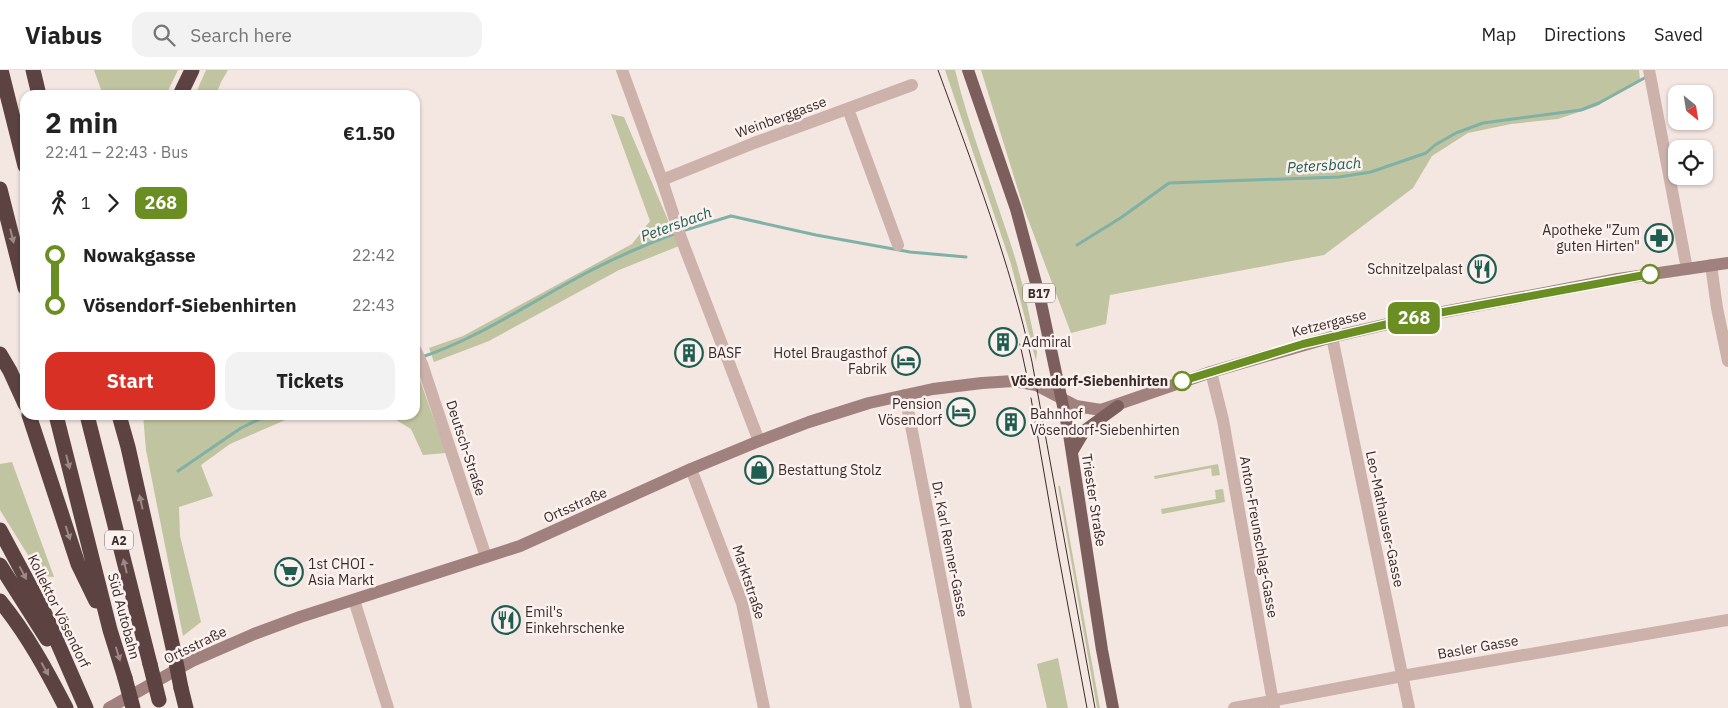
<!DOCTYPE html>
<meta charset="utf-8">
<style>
:root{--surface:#fff;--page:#f2f2f2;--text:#222;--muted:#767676;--line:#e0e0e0;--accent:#d93025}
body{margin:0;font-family:"IBM Plex Sans",sans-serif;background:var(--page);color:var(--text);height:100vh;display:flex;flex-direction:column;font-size:19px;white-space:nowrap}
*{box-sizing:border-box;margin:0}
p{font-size:16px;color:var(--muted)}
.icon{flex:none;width:28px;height:28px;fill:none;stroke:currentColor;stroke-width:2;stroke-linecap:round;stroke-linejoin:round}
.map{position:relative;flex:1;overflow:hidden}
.side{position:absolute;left:20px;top:20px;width:400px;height:330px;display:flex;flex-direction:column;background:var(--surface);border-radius:15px;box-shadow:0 1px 4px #0004}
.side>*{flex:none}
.badge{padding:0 10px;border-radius:8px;font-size:18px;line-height:32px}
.needle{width:32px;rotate:150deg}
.controls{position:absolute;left:1668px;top:15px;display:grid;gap:10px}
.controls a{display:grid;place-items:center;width:45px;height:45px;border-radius:10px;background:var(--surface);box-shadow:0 1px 4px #0004;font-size:25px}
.map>.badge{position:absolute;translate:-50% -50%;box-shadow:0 0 0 2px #fff}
.legs{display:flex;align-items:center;gap:8px;height:55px;padding:0 25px;font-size:16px}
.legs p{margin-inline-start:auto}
.headline{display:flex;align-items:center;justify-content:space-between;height:85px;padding:0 25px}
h1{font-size:28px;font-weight:800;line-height:38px}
.primary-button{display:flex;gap:10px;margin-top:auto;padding:10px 25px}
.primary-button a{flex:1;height:58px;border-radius:15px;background:var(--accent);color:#fff;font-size:20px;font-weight:800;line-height:58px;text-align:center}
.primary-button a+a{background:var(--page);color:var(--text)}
ul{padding:0 25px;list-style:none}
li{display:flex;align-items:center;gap:18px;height:50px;font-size:19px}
li i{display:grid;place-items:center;width:8px;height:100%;margin:0 6px;background:currentColor}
li i::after{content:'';width:12px;height:12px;margin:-6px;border:4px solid;border-radius:50%;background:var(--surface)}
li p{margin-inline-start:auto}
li:first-child i{background:linear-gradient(#0000 50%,currentColor 0)}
li:last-child i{background:linear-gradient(currentColor 50%,#0000 0)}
header{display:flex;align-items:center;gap:30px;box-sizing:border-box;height:70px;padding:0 25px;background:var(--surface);border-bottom:1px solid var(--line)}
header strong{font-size:24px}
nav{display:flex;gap:28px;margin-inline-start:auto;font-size:18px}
.search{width:350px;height:45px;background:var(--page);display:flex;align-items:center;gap:12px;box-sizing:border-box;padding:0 18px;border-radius:15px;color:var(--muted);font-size:19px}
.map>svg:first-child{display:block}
.green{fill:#c1c4a0}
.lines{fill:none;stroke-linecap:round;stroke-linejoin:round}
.stream{stroke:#7fb1a6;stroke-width:3}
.minor{stroke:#cdb2ac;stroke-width:12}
.secondary{stroke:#a1817d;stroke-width:12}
.primary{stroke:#7c5f5c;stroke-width:12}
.motorway{stroke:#5c4342;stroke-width:15}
.tram{stroke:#3b2c2b;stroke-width:1}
.motorway-bridge{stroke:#5c4342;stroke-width:15}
.oneway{fill:#9c8987}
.line-1-casing{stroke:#fff;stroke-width:11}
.line-1{stroke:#6b8e23;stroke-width:8}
.stop-1-dot{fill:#fff;stroke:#6b8e23;stroke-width:2.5}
.labels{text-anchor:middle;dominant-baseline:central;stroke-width:5;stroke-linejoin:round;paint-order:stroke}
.shield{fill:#fbf1ee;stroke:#756766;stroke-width:1}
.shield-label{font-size:12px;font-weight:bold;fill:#3b2c2b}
.street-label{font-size:14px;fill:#3b2c2b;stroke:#fbf1ee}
.poi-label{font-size:14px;fill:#3b2c2b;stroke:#fbf1ee;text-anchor:start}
.stop-label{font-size:14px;font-weight:bold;fill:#3b2c2b;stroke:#fbf1ee;text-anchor:end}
.water-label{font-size:15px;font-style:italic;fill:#1f5d51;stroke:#fbf1ee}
</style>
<header>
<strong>Viabus</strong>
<div class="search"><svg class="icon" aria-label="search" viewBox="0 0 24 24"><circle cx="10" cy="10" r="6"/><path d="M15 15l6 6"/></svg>Search here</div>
<nav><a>Map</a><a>Directions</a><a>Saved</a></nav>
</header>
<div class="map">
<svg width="1728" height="638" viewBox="0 0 1728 638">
<rect width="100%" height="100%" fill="#f4e6e1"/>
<!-- green -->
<path class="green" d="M 94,0 L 178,0 L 166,25 L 103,25 Z
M 206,0 L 228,0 L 221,12 L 216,25 L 195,25 Z
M 945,0 L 955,0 C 970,61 993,119 1012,178 C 1023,212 1030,247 1037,282 L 1036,291 L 1011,194 Z
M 981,0 L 1639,0 L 1640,10 L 1597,36 L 1558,49 L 1511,54 L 1468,63 L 1432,86 L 1413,118 L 1324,185 L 1110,225 L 1106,254 L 1071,263 L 1023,136 Z
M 611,44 L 624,47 L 679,176 L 619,200 L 489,271 L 434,292 L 429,278 L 463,266 L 632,174 L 650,151 Z
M 415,297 L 416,299 L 446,383 L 423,385 L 411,359 L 388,345 L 415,345 Z
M 143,345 L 297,345 L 230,374 L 201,395 L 213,426 L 179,437 L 180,466 L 201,552 L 183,566 L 146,380 Z
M 12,392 L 54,507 L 41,506 L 0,440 L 0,394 Z
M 1218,394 L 1220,405 L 1212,406 L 1211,398 L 1155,409 L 1154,406 Z
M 1058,416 L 1060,416 L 1064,437 L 1100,638 L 1097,638 Z
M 1223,419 L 1225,432 L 1162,444 L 1161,439 L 1216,429 L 1215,420 Z
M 1058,588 L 1068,638 L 1047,638 L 1037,594 Z"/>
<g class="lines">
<!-- stream -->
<path class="stream" d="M 682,161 L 731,146 L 816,165 L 910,182 L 966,187
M 1077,175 L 1122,147 L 1169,113 L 1339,107 L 1371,102 L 1426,83 L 1435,75 L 1456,63 L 1483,53 L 1581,40 L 1599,33 L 1648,6
M 422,287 C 476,269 525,236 575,209 C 607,191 642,176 676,163
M 178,401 L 241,358 L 268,345"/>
<!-- minor -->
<path class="minor" d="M 622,0 L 662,110 L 681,168 L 759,371
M 1649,0 L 1687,199
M 848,39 L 898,175
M 662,110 L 754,73 L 912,15
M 1711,195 L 1717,238 L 1728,291
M 1332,267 L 1409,638
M 415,279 L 422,294 L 486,487
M 1211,302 L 1223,350 L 1274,638
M 905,325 L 966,638
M 691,399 L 742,533 L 764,638
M 354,530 L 388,638
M 1234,638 L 1402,606 L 1728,550"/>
<!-- secondary -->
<path class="secondary" d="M 109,638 L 192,591 L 254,564 L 300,547 L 520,476 L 691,399 L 759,371 L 809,352 L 869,333 L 933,319 L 982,313 L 1014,311 L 1036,315 L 1076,336 L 1101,340 L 1211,302 L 1332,267 L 1422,246 L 1618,209 L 1728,193"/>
<!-- primary -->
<path class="primary" d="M 968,0 L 1016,139 L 1040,228 L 1069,364 L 1102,580 L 1113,638
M 1072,382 L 1085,360 L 1118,336"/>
<!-- motorway -->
<path class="motorway" d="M 1,0 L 25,96
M 33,0 L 39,25
M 180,25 L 192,0
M 0,119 L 25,218
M 0,284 L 10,301 L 25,334
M 29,345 L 78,494 L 96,531
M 56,345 L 110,560 L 125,608
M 87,345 L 150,594
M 119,345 L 128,377 L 174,582
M 0,460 L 45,544 L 86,638
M 0,495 L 47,569
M 0,531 C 27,564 47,601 66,638
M 181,618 L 186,638"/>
<!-- tram -->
<path class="tram" d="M 938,0 C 973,96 1010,192 1032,292 L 1095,638
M 1020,274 L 1028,311
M 1031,328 L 1057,477 L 1087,638"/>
<!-- motorway-bridge -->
<path class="motorway-bridge" d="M 174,582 L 181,618
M 150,594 L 159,630
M 125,608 L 133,638"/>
</g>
<!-- one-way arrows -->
<defs><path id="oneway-solid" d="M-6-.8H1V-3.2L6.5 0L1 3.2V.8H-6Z" transform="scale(1.25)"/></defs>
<g class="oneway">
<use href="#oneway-solid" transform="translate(12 166) rotate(76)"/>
<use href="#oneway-solid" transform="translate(68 392) rotate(76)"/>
<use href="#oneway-solid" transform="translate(141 432) rotate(-102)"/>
<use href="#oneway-solid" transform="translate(68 463) rotate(72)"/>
<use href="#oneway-solid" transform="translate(125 496) rotate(-104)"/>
<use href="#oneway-solid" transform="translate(23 503) rotate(62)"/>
<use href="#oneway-solid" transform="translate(118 584) rotate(73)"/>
<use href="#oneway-solid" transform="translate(45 599) rotate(61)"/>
</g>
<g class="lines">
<defs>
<path id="line-1" d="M 1182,311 L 1303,274 L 1422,246 L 1650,204"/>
</defs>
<!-- line-1 casing -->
<use href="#line-1" class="line-1-casing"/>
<!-- line-1 -->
<use href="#line-1" class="line-1"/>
</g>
<!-- icons -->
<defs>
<symbol id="pharmacy-ring" viewBox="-11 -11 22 22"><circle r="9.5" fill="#fbf1ee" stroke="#1f5d51" stroke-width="1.5"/><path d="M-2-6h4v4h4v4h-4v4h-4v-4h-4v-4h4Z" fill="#1f5d51"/></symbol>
<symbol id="restaurant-ring" viewBox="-11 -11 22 22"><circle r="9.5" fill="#fbf1ee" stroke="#1f5d51" stroke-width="1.5"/><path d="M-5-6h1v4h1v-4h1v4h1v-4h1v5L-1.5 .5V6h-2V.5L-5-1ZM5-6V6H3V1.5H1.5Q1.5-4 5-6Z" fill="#1f5d51"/></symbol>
<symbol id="building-ring" viewBox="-11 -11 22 22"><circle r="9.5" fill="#fbf1ee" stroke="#1f5d51" stroke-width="1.5"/><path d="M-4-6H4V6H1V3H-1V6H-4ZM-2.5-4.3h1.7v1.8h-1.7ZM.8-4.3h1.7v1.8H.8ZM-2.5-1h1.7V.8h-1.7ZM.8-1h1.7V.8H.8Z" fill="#1f5d51"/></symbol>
<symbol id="hotel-ring" viewBox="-11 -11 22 22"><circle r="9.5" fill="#fbf1ee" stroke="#1f5d51" stroke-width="1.5"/><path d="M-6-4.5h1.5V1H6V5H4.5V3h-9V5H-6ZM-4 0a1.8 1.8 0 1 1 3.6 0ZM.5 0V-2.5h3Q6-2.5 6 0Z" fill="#1f5d51"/></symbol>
<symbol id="shop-ring" viewBox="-11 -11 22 22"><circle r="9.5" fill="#fbf1ee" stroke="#1f5d51" stroke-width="1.5"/><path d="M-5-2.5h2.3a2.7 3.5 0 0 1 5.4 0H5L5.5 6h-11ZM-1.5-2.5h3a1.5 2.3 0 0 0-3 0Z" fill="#1f5d51"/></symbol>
<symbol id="supermarket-ring" viewBox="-11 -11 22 22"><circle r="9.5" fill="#fbf1ee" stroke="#1f5d51" stroke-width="1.5"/><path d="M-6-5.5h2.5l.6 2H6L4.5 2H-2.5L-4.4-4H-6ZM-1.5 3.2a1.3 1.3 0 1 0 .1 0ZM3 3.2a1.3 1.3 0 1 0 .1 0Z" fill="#1f5d51"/></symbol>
</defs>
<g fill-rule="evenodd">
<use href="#pharmacy-ring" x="1643" y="152" width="32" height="32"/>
<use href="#restaurant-ring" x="1466" y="183" width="32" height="32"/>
<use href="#building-ring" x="987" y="256" width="32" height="32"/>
<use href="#building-ring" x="673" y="267" width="32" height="32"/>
<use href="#hotel-ring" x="890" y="275" width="32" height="32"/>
<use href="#hotel-ring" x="945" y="326" width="32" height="32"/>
<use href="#building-ring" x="995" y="336" width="32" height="32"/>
<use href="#shop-ring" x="743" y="384" width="32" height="32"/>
<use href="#supermarket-ring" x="273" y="486" width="32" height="32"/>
<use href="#restaurant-ring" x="490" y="534" width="32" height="32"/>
</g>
<!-- markers -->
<g class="stop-1-dot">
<circle cx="1650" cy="204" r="9"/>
<circle cx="1182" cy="311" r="9"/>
</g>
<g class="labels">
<!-- shield labels -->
<g class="shield">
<rect x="1023" y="213.5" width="32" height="19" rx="4"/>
<rect x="105" y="460.5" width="28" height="19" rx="4"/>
</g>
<g class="shield-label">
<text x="1039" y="223">B17</text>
<text x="119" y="470">A2</text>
</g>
<!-- street labels -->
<g class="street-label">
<text transform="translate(781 47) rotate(-20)">Weinberggasse</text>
<text transform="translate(1329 253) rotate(-14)">Ketzergasse</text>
<text transform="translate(466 378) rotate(72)">Deutsch-Straße</text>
<text transform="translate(1094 430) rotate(81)">Triester Straße</text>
<text transform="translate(575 435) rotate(-24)">Ortsstraße</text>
<text transform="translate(1385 449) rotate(78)">Leo-Mathauser-Gasse</text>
<text transform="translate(1259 467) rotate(80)">Anton-Freunschlag-Gasse</text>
<text transform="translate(950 479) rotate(79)">Dr. Karl Renner-Gasse</text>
<text transform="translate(749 512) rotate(72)">Marktstraße</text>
<text transform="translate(59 541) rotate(64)">Kollektor Vösendorf</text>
<text transform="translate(124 546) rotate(75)">Süd Autobahn</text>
<text transform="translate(195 575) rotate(-26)">Ortsstraße</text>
<text transform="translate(1478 577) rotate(-10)">Basler Gasse</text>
</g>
<!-- poi labels -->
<g class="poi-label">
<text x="1640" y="160" text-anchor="end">Apotheke "Zum<tspan x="1640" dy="16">guten Hirten"</tspan></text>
<text x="1463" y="199" text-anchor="end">Schnitzelpalast</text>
<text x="1022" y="272">Admiral</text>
<text x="708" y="283">BASF</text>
<text x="887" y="283" text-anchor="end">Hotel Braugasthof<tspan x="887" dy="16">Fabrik</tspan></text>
<text x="942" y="334" text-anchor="end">Pension<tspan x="942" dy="16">Vösendorf</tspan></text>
<text x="1030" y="344">Bahnhof<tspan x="1030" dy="16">Vösendorf-Siebenhirten</tspan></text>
<text x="778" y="400">Bestattung Stolz</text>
<text x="308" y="494">1st CHOI -<tspan x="308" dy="16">Asia Markt</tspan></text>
<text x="525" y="542">Emil's<tspan x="525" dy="16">Einkehrschenke</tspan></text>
</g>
<!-- stop labels -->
<g class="stop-label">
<text x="1168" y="311">Vösendorf-Siebenhirten</text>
</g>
<!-- water labels -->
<g class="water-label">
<text transform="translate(1324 95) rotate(-4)">Petersbach</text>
<text transform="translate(676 154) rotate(-20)">Petersbach</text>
</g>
</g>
</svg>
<div class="controls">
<a><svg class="needle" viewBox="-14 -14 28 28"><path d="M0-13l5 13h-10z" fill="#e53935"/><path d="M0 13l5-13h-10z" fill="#767676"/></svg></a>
<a><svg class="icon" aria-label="locate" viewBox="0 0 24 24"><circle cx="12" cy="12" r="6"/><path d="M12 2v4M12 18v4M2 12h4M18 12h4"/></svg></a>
</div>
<b class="badge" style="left:1414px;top:248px;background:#6b8e23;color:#fff">268</b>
<section class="side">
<div class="headline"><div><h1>2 min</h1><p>22:41 – 22:43 · Bus</p></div><b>€1.50</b></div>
<div class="legs"><svg class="icon" aria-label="walk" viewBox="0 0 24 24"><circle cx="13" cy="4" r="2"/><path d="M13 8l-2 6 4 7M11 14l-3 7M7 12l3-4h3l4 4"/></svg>1<svg class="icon" aria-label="forward" viewBox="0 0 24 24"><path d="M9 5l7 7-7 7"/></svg><b class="badge" style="background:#6b8e23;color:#fff">268</b></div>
<ul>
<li><i style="color:#6b8e23"></i><b>Nowakgasse</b><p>22:42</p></li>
<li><i style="color:#6b8e23"></i><b>Vösendorf-Siebenhirten</b><p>22:43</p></li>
</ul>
<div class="primary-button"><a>Start</a><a>Tickets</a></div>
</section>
</div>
